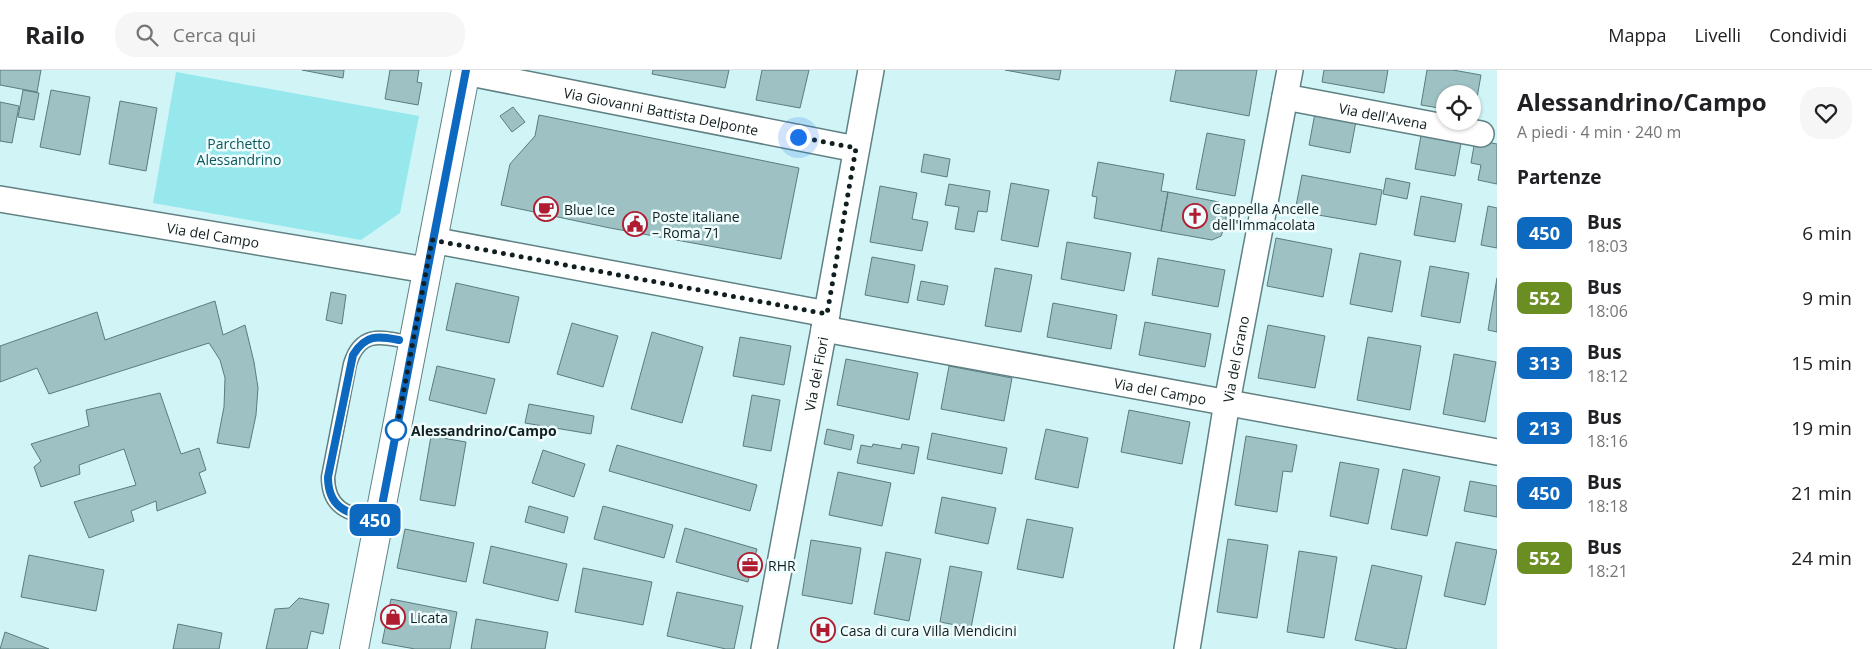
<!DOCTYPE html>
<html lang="it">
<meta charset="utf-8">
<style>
:root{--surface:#fff;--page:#f6f6f6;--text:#202124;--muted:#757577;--line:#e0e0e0}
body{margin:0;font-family:"Open Sans",sans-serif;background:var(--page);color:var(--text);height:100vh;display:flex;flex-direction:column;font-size:19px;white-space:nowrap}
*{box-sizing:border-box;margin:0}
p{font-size:16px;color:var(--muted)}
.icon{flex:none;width:28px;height:28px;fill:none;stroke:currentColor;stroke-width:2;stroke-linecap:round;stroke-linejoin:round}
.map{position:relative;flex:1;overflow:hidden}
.panel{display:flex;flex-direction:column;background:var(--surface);width:375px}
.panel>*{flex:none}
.badge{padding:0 10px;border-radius:8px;font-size:18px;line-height:32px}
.tools{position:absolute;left:1436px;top:15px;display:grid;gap:10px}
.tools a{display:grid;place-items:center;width:45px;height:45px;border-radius:50%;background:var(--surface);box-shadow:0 1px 4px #0004;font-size:25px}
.you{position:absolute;width:25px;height:25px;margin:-12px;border:4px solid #fff;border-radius:50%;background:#1a73e8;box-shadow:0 0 0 8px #1a73e833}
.map>.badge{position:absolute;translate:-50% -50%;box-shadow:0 0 0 2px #fff}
h2{padding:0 20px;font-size:19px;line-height:45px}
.round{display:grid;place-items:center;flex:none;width:52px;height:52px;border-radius:20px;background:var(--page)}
.headline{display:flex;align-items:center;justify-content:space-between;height:85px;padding:0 20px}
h1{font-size:24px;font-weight:700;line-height:38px}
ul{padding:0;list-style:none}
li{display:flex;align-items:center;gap:15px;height:65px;padding:0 20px}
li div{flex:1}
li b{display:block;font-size:19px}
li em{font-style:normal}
li .badge{min-width:55px;font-weight:700;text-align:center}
header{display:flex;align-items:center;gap:30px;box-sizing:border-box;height:70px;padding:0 25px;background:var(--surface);border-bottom:1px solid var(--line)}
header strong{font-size:24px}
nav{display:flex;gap:28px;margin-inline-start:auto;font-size:18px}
.search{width:350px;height:45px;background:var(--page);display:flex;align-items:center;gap:12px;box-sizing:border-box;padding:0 18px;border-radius:20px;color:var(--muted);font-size:19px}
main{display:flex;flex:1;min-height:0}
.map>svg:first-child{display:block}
.green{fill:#96e8ed}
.building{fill:#9ec1c3;stroke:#5b7c7e}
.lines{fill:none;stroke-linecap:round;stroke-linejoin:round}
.lane-casing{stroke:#608183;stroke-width:15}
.street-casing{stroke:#608183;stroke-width:28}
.secondary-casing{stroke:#608183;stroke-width:30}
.lane{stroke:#fff;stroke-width:12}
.street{stroke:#fff;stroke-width:25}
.secondary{stroke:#fff;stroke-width:28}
.line-casing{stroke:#fff;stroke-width:11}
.line{stroke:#0c69bf;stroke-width:8}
.walk{stroke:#111f20;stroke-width:5;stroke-dasharray:0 9}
.stop-dot{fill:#fff;stroke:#0c69bf;stroke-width:2.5}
.labels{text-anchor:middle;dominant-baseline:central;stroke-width:5;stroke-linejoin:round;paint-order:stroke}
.street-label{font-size:14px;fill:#111f20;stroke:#effdfe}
.park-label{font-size:14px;fill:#0c575b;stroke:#effdfe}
.poi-label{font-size:14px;fill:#111f20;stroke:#effdfe;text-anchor:start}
.stop-label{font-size:14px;font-weight:bold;fill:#111f20;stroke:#effdfe;text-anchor:start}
</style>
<header>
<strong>Railo</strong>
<div class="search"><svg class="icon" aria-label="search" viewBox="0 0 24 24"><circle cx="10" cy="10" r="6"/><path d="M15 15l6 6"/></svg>Cerca qui</div>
<nav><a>Mappa</a><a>Livelli</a><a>Condividi</a></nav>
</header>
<main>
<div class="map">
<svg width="1497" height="579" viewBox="0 0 1497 579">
<rect width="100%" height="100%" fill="#d1f5f7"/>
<!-- green -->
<path class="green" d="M 176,2 L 419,46 L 400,143 L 361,170 L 153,133 Z"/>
<!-- building -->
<path class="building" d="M 0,0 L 41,0 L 37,22 L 0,15 Z
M 302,0 L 344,0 L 343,8 Z
M 390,0 L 419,0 L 417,12 L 422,13 L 418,35 L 385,29 Z
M 653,0 L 729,0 L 725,18 L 652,4 Z
M 762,0 L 809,0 L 800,38 L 756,30 Z
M 1005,0 L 1061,0 L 1059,10 Z
M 1176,0 L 1257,0 L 1249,46 L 1170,31 Z
M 1324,0 L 1388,0 L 1384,23 L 1322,12 Z
M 1427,0 L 1453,0 L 1481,5 L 1474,45 L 1472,44 L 1472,24 L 1445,24 L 1445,39 L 1421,35 Z
M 23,20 L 39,23 L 34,50 L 18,47 Z
M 51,20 L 90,27 L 80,85 L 40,77 Z
M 120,31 L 157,38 L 146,101 L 109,94 Z
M 0,32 L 19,36 L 12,73 L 0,71 Z
M 513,37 L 525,52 L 512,62 L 500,46 Z
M 1316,38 L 1357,46 L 1350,83 L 1309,75 Z
M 539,45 L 799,98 L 781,189 L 610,158 L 501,135 L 510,94 L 535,66 Z
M 1422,60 L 1462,68 L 1455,106 L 1415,99 Z
M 1207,63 L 1245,70 L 1235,126 L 1196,119 Z
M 1475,70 L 1497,74 L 1497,114 L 1478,110 L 1481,95 L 1471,93 Z
M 924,84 L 950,89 L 947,107 L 921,102 Z
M 1098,92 L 1164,104 L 1161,121 L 1168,122 L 1161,161 L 1094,148 L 1097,127 L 1092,126 Z
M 1302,105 L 1382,120 L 1376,155 L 1295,141 Z
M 1386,108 L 1410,113 L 1407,129 L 1383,124 Z
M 1011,113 L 1049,120 L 1038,177 L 1001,170 Z
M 949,114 L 990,121 L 987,142 L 978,141 L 974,162 L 955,159 L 959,137 L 945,135 Z
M 880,116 L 917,123 L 912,149 L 928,152 L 922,181 L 870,172 Z
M 1168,122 L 1219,132 L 1226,139 L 1226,153 L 1221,166 L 1212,170 L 1161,161 Z
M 1421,126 L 1462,134 L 1455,172 L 1414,165 Z
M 1488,136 L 1497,138 L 1497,178 L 1481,175 Z
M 1276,168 L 1332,179 L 1323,227 L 1267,216 Z
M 1067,172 L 1131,183 L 1124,221 L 1061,209 Z
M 1360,183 L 1401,191 L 1392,242 L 1350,234 Z
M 872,187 L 915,195 L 908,233 L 865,225 Z
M 1158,188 L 1225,200 L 1218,237 L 1152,225 Z
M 1430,196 L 1469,203 L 1460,253 L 1421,246 Z
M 995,198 L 1032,205 L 1021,262 L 985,256 Z
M 1497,208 L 1497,262 L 1488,260 Z
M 921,211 L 948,216 L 944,235 L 917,230 Z
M 456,213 L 519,227 L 509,273 L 446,260 Z
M 331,222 L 346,225 L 342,254 L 326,250 Z
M 215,231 L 223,265 L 245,255 L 254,292 L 258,318 L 256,345 L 249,378 L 217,373 L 224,337 L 225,308 L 220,290 L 209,273 L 49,324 L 37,298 L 0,312 L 0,276 L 97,242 L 105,270 Z
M 1053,233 L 1117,245 L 1111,279 L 1047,267 Z
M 1145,252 L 1211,264 L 1205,297 L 1139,285 Z
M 572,253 L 618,266 L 603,317 L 557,304 Z
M 1268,255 L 1325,266 L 1315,318 L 1258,308 Z
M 652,262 L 703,277 L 682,353 L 631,339 Z
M 740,267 L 791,276 L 784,315 L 733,306 Z
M 1368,267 L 1421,276 L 1410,340 L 1357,330 Z
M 1454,284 L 1496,292 L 1485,352 L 1443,344 Z
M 846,289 L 918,303 L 909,350 L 837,335 Z
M 437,296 L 495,309 L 486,344 L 429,330 Z
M 949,296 L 1012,308 L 1004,351 L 941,339 Z
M 160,323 L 181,384 L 199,378 L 206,400 L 199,403 L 206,423 L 157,441 L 156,431 L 131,441 L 134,451 L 89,468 L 74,432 L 136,415 L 124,379 L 79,395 L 80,404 L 41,417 L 34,397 L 41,391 L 31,374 L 89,356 L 86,340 Z
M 752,325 L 780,330 L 771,381 L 743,376 Z
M 529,334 L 594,346 L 591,364 L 525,353 Z
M 1129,340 L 1190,352 L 1182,394 L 1121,382 Z
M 827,359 L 854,365 L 851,380 L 824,374 Z
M 1046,359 L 1088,368 L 1078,418 L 1035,409 Z
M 932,363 L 1007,378 L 1002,404 L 927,389 Z
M 431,366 L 466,372 L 455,436 L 420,430 Z
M 1246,366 L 1297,375 L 1292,402 L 1283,401 L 1277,442 L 1235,435 Z
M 873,374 L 901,379 L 902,374 L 919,377 L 914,404 L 857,393 L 861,375 L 872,377 Z
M 617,375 L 757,415 L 750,441 L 609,401 Z
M 543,380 L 585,394 L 574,427 L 532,413 Z
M 1340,392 L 1379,399 L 1368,454 L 1330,446 Z
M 1403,399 L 1440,407 L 1427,466 L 1391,459 Z
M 838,402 L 891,413 L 882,456 L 829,445 Z
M 1470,411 L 1497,416 L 1497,447 L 1464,441 Z
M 942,427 L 996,438 L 988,474 L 935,463 Z
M 529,436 L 568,447 L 564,463 L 525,452 Z
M 603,436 L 673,455 L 664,488 L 594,469 Z
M 1027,449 L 1073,458 L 1063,508 L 1017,499 Z
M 685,458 L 757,479 L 748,512 L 676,492 Z
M 405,459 L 474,473 L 466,512 L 397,498 Z
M 1228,469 L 1268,475 L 1257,548 L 1217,542 Z
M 811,470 L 861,478 L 852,534 L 802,525 Z
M 1456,472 L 1497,480 L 1485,535 L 1444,526 Z
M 491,476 L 567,494 L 558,531 L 483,513 Z
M 1299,481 L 1337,487 L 1324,568 L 1287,562 Z
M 886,482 L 921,489 L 909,551 L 874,544 Z
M 29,485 L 104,500 L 96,541 L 21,527 Z
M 1372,495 L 1422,506 L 1406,579 L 1398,579 L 1355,570 Z
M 950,496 L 982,502 L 971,558 L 940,552 Z
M 583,498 L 652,512 L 643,555 L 575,542 Z
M 677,522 L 743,536 L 734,579 L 726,579 L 667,566 Z
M 299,528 L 329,534 L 323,564 L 311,561 L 307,579 L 266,579 L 275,539 L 289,538 Z
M 391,529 L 457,542 L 450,579 L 415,579 L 382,573 Z
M 476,549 L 548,562 L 545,579 L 471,579 Z
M 178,554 L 222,563 L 219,579 L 173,579 Z
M 5,562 L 49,579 L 0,579 Z"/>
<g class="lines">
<defs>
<path id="lane" d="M 379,451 C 351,444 328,441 328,407 L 350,294 C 361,258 385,268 413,273"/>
<g id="street">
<path id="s1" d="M 465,2 L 856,79"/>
<path id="s2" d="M 1285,27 L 1481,64"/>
<path id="s3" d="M 0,129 L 426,200"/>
<path d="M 432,170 L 827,244"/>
<path id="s4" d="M 824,259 L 1497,382"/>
<path id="s5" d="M 764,579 L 824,259 L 871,0"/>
<path id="s6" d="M 1187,579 L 1227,332 L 1290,0"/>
</g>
<path id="secondary" d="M 354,579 L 466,0"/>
</defs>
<!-- lane casing -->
<use href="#lane" class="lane-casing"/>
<!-- street casing -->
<use href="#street" class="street-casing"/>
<!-- secondary casing -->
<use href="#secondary" class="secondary-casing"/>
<!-- lane -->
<use href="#lane" class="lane"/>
<!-- street -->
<use href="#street" class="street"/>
<!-- secondary -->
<use href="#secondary" class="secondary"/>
</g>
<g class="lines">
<defs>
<path id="line" d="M 399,270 C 377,266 366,264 353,285 L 328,407 C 328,441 351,444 379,451 L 466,0"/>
</defs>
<!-- line casing -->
<use href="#line" class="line-casing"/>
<!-- line -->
<use href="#line" class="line"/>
<!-- walk -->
<path class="walk" d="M 396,360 L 396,362 L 432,170 L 827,244 L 856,78 L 798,67"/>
</g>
<!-- icons -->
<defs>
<symbol id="cafe-ring" viewBox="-11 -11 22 22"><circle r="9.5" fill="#effdfe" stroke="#b01d31" stroke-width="1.5"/><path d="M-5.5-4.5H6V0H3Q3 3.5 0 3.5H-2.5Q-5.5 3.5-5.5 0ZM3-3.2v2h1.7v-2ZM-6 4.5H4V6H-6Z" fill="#b01d31"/></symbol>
<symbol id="church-ring" viewBox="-11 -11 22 22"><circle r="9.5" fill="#effdfe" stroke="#b01d31" stroke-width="1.5"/><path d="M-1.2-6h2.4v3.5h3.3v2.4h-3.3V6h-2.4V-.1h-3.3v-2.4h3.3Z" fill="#b01d31"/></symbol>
<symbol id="civic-ring" viewBox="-11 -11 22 22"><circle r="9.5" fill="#effdfe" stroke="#b01d31" stroke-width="1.5"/><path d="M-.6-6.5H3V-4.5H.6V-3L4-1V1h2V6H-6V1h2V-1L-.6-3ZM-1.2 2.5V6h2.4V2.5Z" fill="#b01d31"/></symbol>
<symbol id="office-ring" viewBox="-11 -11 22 22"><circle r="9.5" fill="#effdfe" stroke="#b01d31" stroke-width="1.5"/><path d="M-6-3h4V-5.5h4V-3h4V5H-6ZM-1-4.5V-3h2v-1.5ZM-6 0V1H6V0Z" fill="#b01d31"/></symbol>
<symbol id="shop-ring" viewBox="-11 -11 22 22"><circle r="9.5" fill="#effdfe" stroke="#b01d31" stroke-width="1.5"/><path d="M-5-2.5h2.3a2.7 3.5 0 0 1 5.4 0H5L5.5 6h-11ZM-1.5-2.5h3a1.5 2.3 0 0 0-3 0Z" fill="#b01d31"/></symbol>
<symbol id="hospital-ring" viewBox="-11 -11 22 22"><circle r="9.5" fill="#effdfe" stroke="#b01d31" stroke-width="1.5"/><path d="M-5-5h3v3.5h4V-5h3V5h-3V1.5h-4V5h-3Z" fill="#b01d31"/></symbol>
</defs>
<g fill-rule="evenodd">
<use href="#cafe-ring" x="532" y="125" width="28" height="28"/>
<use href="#church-ring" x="1181" y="132" width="28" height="28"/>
<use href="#civic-ring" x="621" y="140" width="28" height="28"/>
<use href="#office-ring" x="736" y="481" width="28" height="28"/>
<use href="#shop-ring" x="379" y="533" width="28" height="28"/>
<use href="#hospital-ring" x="809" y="546" width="28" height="28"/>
</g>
<!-- markers -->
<circle class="stop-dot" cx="396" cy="360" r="10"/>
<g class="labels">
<!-- street labels -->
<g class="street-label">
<text stroke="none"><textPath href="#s1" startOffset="200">Via Giovanni Battista Delponte</textPath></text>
<text stroke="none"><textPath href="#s2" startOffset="100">Via dell'Avena</textPath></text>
<text stroke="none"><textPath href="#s3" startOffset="216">Via del Campo</textPath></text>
<text stroke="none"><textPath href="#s6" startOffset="294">Via del Grano</textPath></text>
<text stroke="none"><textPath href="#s5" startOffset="280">Via dei Fiori</textPath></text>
<text stroke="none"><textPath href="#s4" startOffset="342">Via del Campo</textPath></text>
</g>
<!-- park labels -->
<g class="park-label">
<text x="239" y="73">Parchetto<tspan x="239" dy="16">Alessandrino</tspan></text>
</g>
<!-- poi labels -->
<g class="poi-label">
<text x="1212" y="138">Cappella Ancelle<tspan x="1212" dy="16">dell'Immacolata</tspan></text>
<text x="564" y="139">Blue Ice</text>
<text x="652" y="146">Poste italiane<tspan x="652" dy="16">– Roma 71</tspan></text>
<text x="768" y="495">RHR</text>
<text x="410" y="547">Licata</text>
<text x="840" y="560">Casa di cura Villa Mendicini</text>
</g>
<!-- stop labels -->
<g class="stop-label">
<text x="411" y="360">Alessandrino/Campo</text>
</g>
</g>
</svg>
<div class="tools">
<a><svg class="icon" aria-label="locate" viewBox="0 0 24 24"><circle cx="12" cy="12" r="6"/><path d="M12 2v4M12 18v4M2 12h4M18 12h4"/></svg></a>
</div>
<div class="you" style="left:798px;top:67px"></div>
<b class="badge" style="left:375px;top:450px;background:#0c69bf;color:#fff">450</b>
</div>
<section class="panel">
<div class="headline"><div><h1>Alessandrino/Campo</h1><p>A piedi · 4 min · 240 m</p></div><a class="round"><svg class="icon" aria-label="heart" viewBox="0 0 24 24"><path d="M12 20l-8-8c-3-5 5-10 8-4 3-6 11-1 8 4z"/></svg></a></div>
<h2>Partenze</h2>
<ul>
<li><span class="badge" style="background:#0c69bf;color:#fff">450</span><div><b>Bus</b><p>18:03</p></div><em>6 min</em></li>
<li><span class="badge" style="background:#6b8e23;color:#fff">552</span><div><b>Bus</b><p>18:06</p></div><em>9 min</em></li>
<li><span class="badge" style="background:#0c69bf;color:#fff">313</span><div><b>Bus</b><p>18:12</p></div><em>15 min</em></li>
<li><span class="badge" style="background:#0c69bf;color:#fff">213</span><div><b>Bus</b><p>18:16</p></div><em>19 min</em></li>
<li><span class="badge" style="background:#0c69bf;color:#fff">450</span><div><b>Bus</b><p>18:18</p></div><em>21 min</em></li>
<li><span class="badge" style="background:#6b8e23;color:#fff">552</span><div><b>Bus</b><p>18:21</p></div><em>24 min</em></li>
</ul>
</section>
</main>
